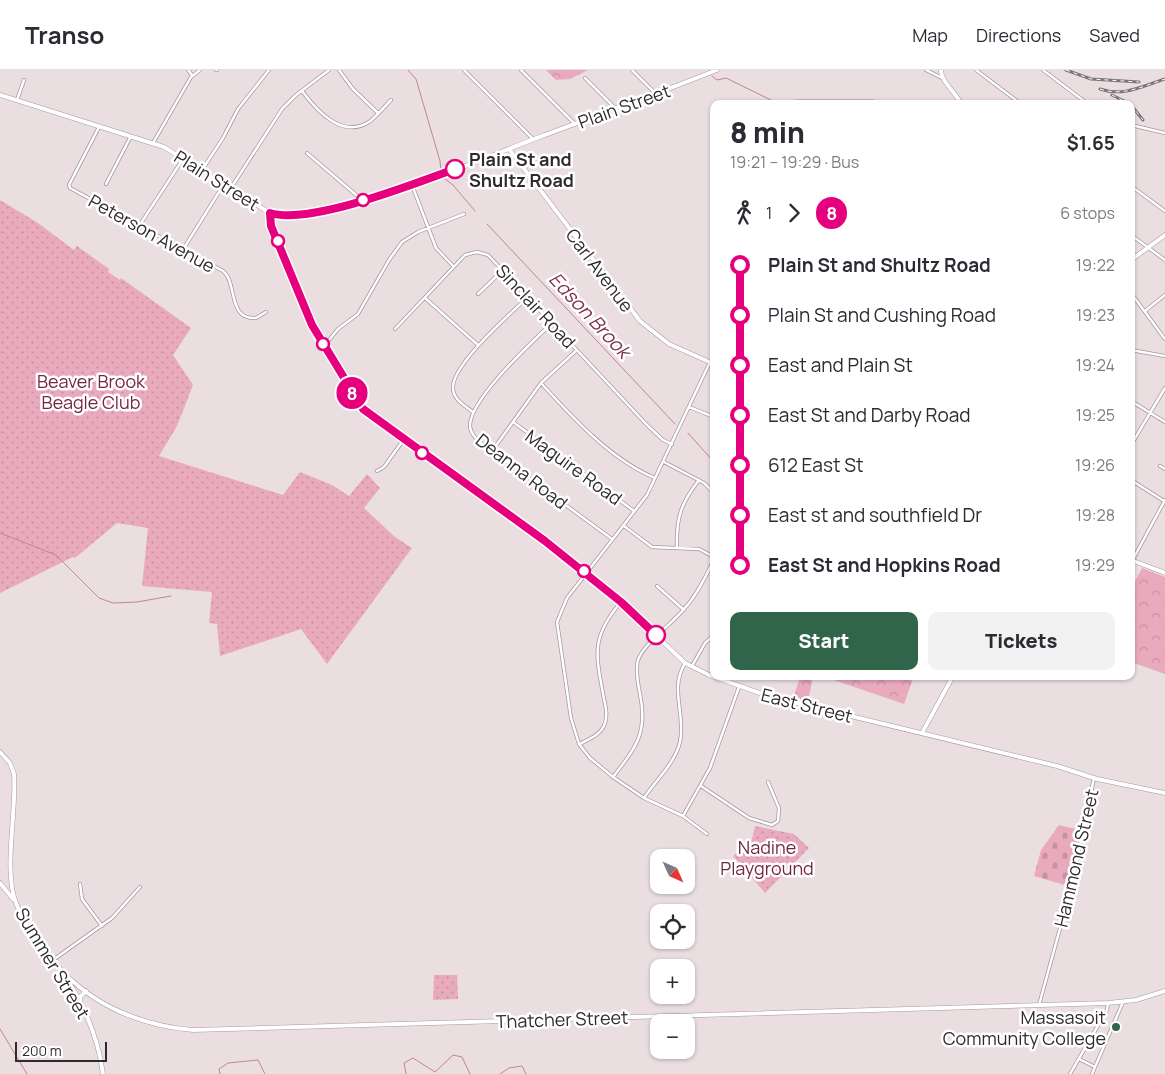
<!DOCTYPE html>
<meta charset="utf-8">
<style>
:root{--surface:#fff;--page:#f2f2f3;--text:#2b2b33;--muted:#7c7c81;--line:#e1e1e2;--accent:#31654a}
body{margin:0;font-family:Manrope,sans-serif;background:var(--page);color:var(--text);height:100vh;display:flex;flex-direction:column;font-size:19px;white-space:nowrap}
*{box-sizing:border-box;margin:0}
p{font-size:16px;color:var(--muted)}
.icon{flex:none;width:28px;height:28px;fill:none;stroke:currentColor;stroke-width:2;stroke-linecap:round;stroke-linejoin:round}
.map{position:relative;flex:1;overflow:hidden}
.details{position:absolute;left:710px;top:30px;width:425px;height:580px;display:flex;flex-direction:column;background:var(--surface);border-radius:10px;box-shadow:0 1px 4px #0004}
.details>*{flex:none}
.badge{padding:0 10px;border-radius:16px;font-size:18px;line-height:32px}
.needle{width:32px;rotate:135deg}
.fabs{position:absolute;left:650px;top:779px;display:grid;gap:10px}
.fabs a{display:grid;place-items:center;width:45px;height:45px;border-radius:10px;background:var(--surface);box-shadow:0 1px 4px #0004;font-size:25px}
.scale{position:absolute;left:15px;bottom:12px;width:92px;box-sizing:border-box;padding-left:5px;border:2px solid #2f2b2c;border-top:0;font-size:14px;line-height:18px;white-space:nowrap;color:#2f2b2c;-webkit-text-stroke:4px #fff;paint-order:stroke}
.map>.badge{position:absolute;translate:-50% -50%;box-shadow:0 0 0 2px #fff}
.legs{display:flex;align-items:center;gap:8px;height:55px;padding:0 20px;font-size:16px}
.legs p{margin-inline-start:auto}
.headline{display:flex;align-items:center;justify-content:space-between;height:85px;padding:0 20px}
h1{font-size:28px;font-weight:800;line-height:38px}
.button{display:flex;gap:10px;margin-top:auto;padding:10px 20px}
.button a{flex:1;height:58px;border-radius:10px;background:var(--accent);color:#fff;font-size:20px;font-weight:800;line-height:58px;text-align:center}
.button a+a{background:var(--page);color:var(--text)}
ul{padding:0 20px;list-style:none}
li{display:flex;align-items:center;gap:18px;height:50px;font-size:19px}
li i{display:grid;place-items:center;width:8px;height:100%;margin:0 6px;background:currentColor}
li i::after{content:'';width:12px;height:12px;margin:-6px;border:4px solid;border-radius:50%;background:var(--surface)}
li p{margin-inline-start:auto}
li:first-child i{background:linear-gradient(#0000 50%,currentColor 0)}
li:last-child i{background:linear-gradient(currentColor 50%,#0000 0)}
header{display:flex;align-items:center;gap:30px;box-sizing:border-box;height:70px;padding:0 25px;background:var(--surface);border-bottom:1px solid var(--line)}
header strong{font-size:24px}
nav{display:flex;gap:28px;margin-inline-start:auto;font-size:18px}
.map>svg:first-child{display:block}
.grass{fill:url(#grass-dots)}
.forest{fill:url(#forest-crowns)}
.cemetery{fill:url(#cemetery-stones)}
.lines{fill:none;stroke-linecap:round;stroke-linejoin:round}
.stream{stroke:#c48397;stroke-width:1}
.street-casing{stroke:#a4999c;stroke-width:4}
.secondary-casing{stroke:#a4999c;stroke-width:5}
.street{stroke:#fff;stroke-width:2.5}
.secondary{stroke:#fff;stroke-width:4}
.rail-casing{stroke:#7d7577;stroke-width:3}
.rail{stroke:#fff;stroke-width:1;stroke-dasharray:4;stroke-linecap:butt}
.line-1-casing{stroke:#fff;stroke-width:11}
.line-1{stroke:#e6007e;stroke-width:8}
.stop-1-dot{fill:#fff;stroke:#e6007e;stroke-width:2.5}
.poi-dot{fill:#31654a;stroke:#fff;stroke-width:2}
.labels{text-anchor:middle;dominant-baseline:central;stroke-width:5;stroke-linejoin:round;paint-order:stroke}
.street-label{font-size:18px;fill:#2f2b2c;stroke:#fff}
.stop-label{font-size:18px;font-weight:bold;fill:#2f2b2c;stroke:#fff;text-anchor:start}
.park-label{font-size:18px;fill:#742645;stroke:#fff}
.poi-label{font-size:18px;fill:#2f2b2c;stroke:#fff;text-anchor:end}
.water-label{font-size:19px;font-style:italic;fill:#80314f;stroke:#fff}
</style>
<header>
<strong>Transo</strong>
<nav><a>Map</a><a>Directions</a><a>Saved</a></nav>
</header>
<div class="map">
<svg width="1165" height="1004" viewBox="0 0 1165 1004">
<defs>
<pattern id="grass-dots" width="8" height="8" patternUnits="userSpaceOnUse" patternTransform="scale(1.25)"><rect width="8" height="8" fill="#eaaabd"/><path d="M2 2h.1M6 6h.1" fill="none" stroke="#c992a3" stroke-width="1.8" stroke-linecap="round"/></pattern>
<pattern id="forest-crowns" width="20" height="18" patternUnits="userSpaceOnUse" patternTransform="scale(1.25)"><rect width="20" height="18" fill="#eaaabd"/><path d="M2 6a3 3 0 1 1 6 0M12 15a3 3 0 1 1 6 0" fill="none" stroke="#c992a3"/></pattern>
<pattern id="cemetery-stones" width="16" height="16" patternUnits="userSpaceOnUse" patternTransform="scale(1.25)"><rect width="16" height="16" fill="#eaaabd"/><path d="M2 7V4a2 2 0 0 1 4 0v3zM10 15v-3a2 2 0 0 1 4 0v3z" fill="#c992a3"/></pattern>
</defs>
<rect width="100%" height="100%" fill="#eadee1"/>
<!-- grass -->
<path class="grass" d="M 0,130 L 38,153 L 74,180 L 77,176 L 109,199 L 108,202 L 120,210 L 121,208 L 191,258 L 173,285 L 193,315 L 177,356 L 159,386 L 283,425 L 300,402 L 332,415 L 349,426 L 367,404 L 380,418 L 364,438 L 395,467 L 412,478 L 327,594 L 301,559 L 220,586 L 217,554 L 209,553 L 212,522 L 142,516 L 148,458 L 117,453 L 75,488 L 73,487 L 0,523 Z
M 755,756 L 794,764 L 809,778 L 765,823 L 733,786 L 752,769 Z
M 434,905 L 457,905 L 458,929 L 433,930 Z"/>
<!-- forest -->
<path class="forest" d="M 546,0 L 588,0 L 570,9 L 556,10 Z
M 1142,498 L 1165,507 L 1165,604 L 1131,592 L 1131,519 Z
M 787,606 L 813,606 L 808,631 L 793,629 L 799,610 Z
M 822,606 L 914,606 L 904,634 Z"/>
<!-- cemetery -->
<path class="cemetery" d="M 1059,755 L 1080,760 L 1068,816 L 1034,806 L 1041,780 Z"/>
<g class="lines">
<!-- stream -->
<path class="stream" d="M 408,0 L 416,9 L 440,91 L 441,101
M 712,6 L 717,10 L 726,8 L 775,32 L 799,30 L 873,30 L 892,34
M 445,109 L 453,115 L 475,141
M 487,154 L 675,354
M 688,363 L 714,392
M 0,463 L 56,485 L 99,528 L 113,533 L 137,532 L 171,526
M 0,959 L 27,1004
M 220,1004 L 219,999 L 228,993 L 258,990 L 265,1004
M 406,1004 L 404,993 L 413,988 L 435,1002 L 453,985 L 462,987 L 470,1004
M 500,1004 L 509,998 L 522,996 L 526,1004"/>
<defs>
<path id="street" d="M 188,0 L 192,5
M 216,0 L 217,0
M 339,0 L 353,19 L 378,43
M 464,0 L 533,69
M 521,0 L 575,54
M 632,0 L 656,24
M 926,0 L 942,8
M 976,0 L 1021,34
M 1043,0 L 1088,34
M 585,8 L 616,39
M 302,21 C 317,41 342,69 369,52 C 377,46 384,37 391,30
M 17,30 L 24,10
M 1131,55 L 1165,63
M 99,57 L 69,115 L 70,118 L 223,201 C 238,213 227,250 256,248 L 266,242
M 153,73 L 191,7 L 200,0
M 307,83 L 362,130
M 202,100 L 223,68 L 238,39 L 269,0
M 106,114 L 131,66
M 412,115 L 436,178 L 453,196
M 1131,116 L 1165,141
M 231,118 L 282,39 L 296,25 L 329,0
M 139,156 L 183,89
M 1131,165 L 1165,190
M 184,178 L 224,114
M 1131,223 L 1165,269
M 478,224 L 503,200
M 425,228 L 478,275
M 1145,241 L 1165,225
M 552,253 C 532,272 471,328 470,355 C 470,367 483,374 492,381 L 612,469
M 395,259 L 465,185 L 477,182 L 488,185 L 646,354 L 663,370 L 672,374
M 325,275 L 338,259 L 358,244 L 389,190 L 402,172 L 418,162 L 464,144
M 1131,280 L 1165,286
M 541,313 C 573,348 611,390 655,408
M 1131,331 L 1165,352
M 689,337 L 714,347
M 473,342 C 464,335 452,329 453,316 C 455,292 510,244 528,227
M 513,352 L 634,441
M 1131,375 L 1165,318
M 492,381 L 541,313 L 577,280
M 664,392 L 704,413 L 714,423
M 1160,396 L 1165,399
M 377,401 L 384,397 L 404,369
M 1131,410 L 1164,431
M 624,456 L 652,477 L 699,479 L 714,487
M 677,477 C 676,448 681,433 699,410
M 1131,493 L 1165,430
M 657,516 L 684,540
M 692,596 L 705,573 L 714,565
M 580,674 C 588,669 599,666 604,656 C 608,647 606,638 604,629 C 596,585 590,568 621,532
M 613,707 C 636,677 648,663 640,624 C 638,614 635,600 638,590 C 644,573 672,554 684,539 C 697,525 705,507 714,490
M 701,716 L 749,748 L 772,755 L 778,751 L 779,738 L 768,712
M 644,728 C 656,710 675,693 680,672 C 686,643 669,620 685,593
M 683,746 L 710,698 L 739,617
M 707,764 L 683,746 L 644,728 L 613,707 L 590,688 L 579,674 L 571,648 L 557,552 L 567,528 L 647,425 L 710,292
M 80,814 L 82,829 L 102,856
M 53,890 L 112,848 L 140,817
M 1039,935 L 1070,822 L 1094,708
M 1079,989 L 1095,997
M 1070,1004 L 1107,940 L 1108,933
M 1092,1004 L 1123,932"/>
<path id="secondary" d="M 941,0 C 941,12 956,22 961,34
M 0,25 L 164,77 L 270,143 C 321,159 488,86 542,66 C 601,44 659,23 717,0
M 509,79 L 640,251 L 669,274 L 714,294
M 270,143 L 271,156 L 312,255 L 363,339 L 545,471 L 621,532 L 685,593 L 709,605 L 768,626 L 1057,696 L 1097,709 L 1165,723
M 1131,190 L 1165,165
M 1131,490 L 1165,503
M 922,663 L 953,606
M 0,682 L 10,693 L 14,704 C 17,741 3,800 16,833 C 25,857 46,878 60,899 C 82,930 98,966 103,1004
M 0,813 L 13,829
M 61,900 C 96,937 143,956 193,960 L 1108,933 L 1136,930 L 1165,921
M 80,933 L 80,927 L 86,921"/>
</defs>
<!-- street casing -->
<use href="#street" class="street-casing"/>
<!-- secondary casing -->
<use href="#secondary" class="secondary-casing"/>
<!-- street -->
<use href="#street" class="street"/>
<!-- secondary -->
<use href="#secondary" class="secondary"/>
<defs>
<path id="rail" d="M 1066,0 L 1091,9 L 1139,12
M 1100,19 C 1123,27 1143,16 1165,9
M 1112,25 L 1130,34
M 1131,35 L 1143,50"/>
</defs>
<!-- rail casing -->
<use href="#rail" class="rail-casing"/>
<!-- rail -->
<use href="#rail" class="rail"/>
</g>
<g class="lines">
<defs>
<path id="line-1" d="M 455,99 C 413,114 311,155 270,143 L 271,156 L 312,255 L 363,339 L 545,471 L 621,532 L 656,565"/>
</defs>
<!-- line-1 casing -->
<use href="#line-1" class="line-1-casing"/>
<!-- line-1 -->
<use href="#line-1" class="line-1"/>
</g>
<!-- markers -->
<g class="stop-1-dot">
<circle cx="455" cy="99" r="9"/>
<circle cx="363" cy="130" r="6"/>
<circle cx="278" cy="171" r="6"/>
<circle cx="323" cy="274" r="6"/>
<circle cx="422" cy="383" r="6"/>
<circle cx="584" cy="501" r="6"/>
<circle cx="656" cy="565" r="9"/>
</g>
<circle class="poi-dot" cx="1116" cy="957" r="5"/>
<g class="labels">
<!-- street labels -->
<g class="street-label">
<text transform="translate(624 36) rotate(-20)">Plain Street</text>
<text transform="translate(217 110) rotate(32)">Plain Street</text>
<text transform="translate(152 163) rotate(29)">Peterson Avenue</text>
<text transform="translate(600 200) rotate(53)">Carl Avenue</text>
<text transform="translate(536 236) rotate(47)">Sinclair Road</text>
<text transform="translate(574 397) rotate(36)">Maguire Road</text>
<text transform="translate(522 401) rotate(38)">Deanna Road</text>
<text transform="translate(807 635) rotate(14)">East Street</text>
<text transform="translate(1076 788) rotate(-77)">Hammond Street</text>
<text transform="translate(53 893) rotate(59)">Summer Street</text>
<text transform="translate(562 949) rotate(-2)">Thatcher Street</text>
</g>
<!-- stop labels -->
<g class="stop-label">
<text x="469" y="89">Plain St and<tspan x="469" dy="21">Shultz Road</tspan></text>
</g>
<!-- park labels -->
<g class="park-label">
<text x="91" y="311">Beaver Brook<tspan x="91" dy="21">Beagle Club</tspan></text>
<text x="767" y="777">Nadine<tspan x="767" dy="21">Playground</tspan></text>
</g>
<!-- poi labels -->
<g class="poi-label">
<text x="1106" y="947">Massasoit<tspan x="1106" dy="21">Community College</tspan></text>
</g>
<!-- water labels -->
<g class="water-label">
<text transform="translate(590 245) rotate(47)">Edson Brook</text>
</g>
</g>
</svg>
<div class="fabs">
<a><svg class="needle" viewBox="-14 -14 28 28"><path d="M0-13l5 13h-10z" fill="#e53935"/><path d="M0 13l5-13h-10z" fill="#7c7c81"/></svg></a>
<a><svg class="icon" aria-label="locate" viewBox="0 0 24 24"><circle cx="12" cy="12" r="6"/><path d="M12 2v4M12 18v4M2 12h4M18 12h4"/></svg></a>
<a>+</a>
<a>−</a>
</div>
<div class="scale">200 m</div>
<b class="badge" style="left:352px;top:323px;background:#e6007e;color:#fff">8</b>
<section class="details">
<div class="headline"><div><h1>8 min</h1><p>19:21 – 19:29 · Bus</p></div><b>$1.65</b></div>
<div class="legs"><svg class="icon" aria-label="walk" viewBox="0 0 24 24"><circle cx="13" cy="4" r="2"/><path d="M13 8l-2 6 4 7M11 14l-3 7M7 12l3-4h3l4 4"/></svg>1<svg class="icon" aria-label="forward" viewBox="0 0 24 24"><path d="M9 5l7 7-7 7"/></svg><b class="badge" style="background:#e6007e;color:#fff">8</b><p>6 stops</p></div>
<ul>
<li><i style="color:#e6007e"></i><b>Plain St and Shultz Road</b><p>19:22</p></li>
<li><i style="color:#e6007e"></i><span>Plain St and Cushing Road</span><p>19:23</p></li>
<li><i style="color:#e6007e"></i><span>East and Plain St</span><p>19:24</p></li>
<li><i style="color:#e6007e"></i><span>East St and Darby Road</span><p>19:25</p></li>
<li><i style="color:#e6007e"></i><span>612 East St</span><p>19:26</p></li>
<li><i style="color:#e6007e"></i><span>East st and southfield Dr</span><p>19:28</p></li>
<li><i style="color:#e6007e"></i><b>East St and Hopkins Road</b><p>19:29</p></li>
</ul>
<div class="button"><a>Start</a><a>Tickets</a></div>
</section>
</div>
